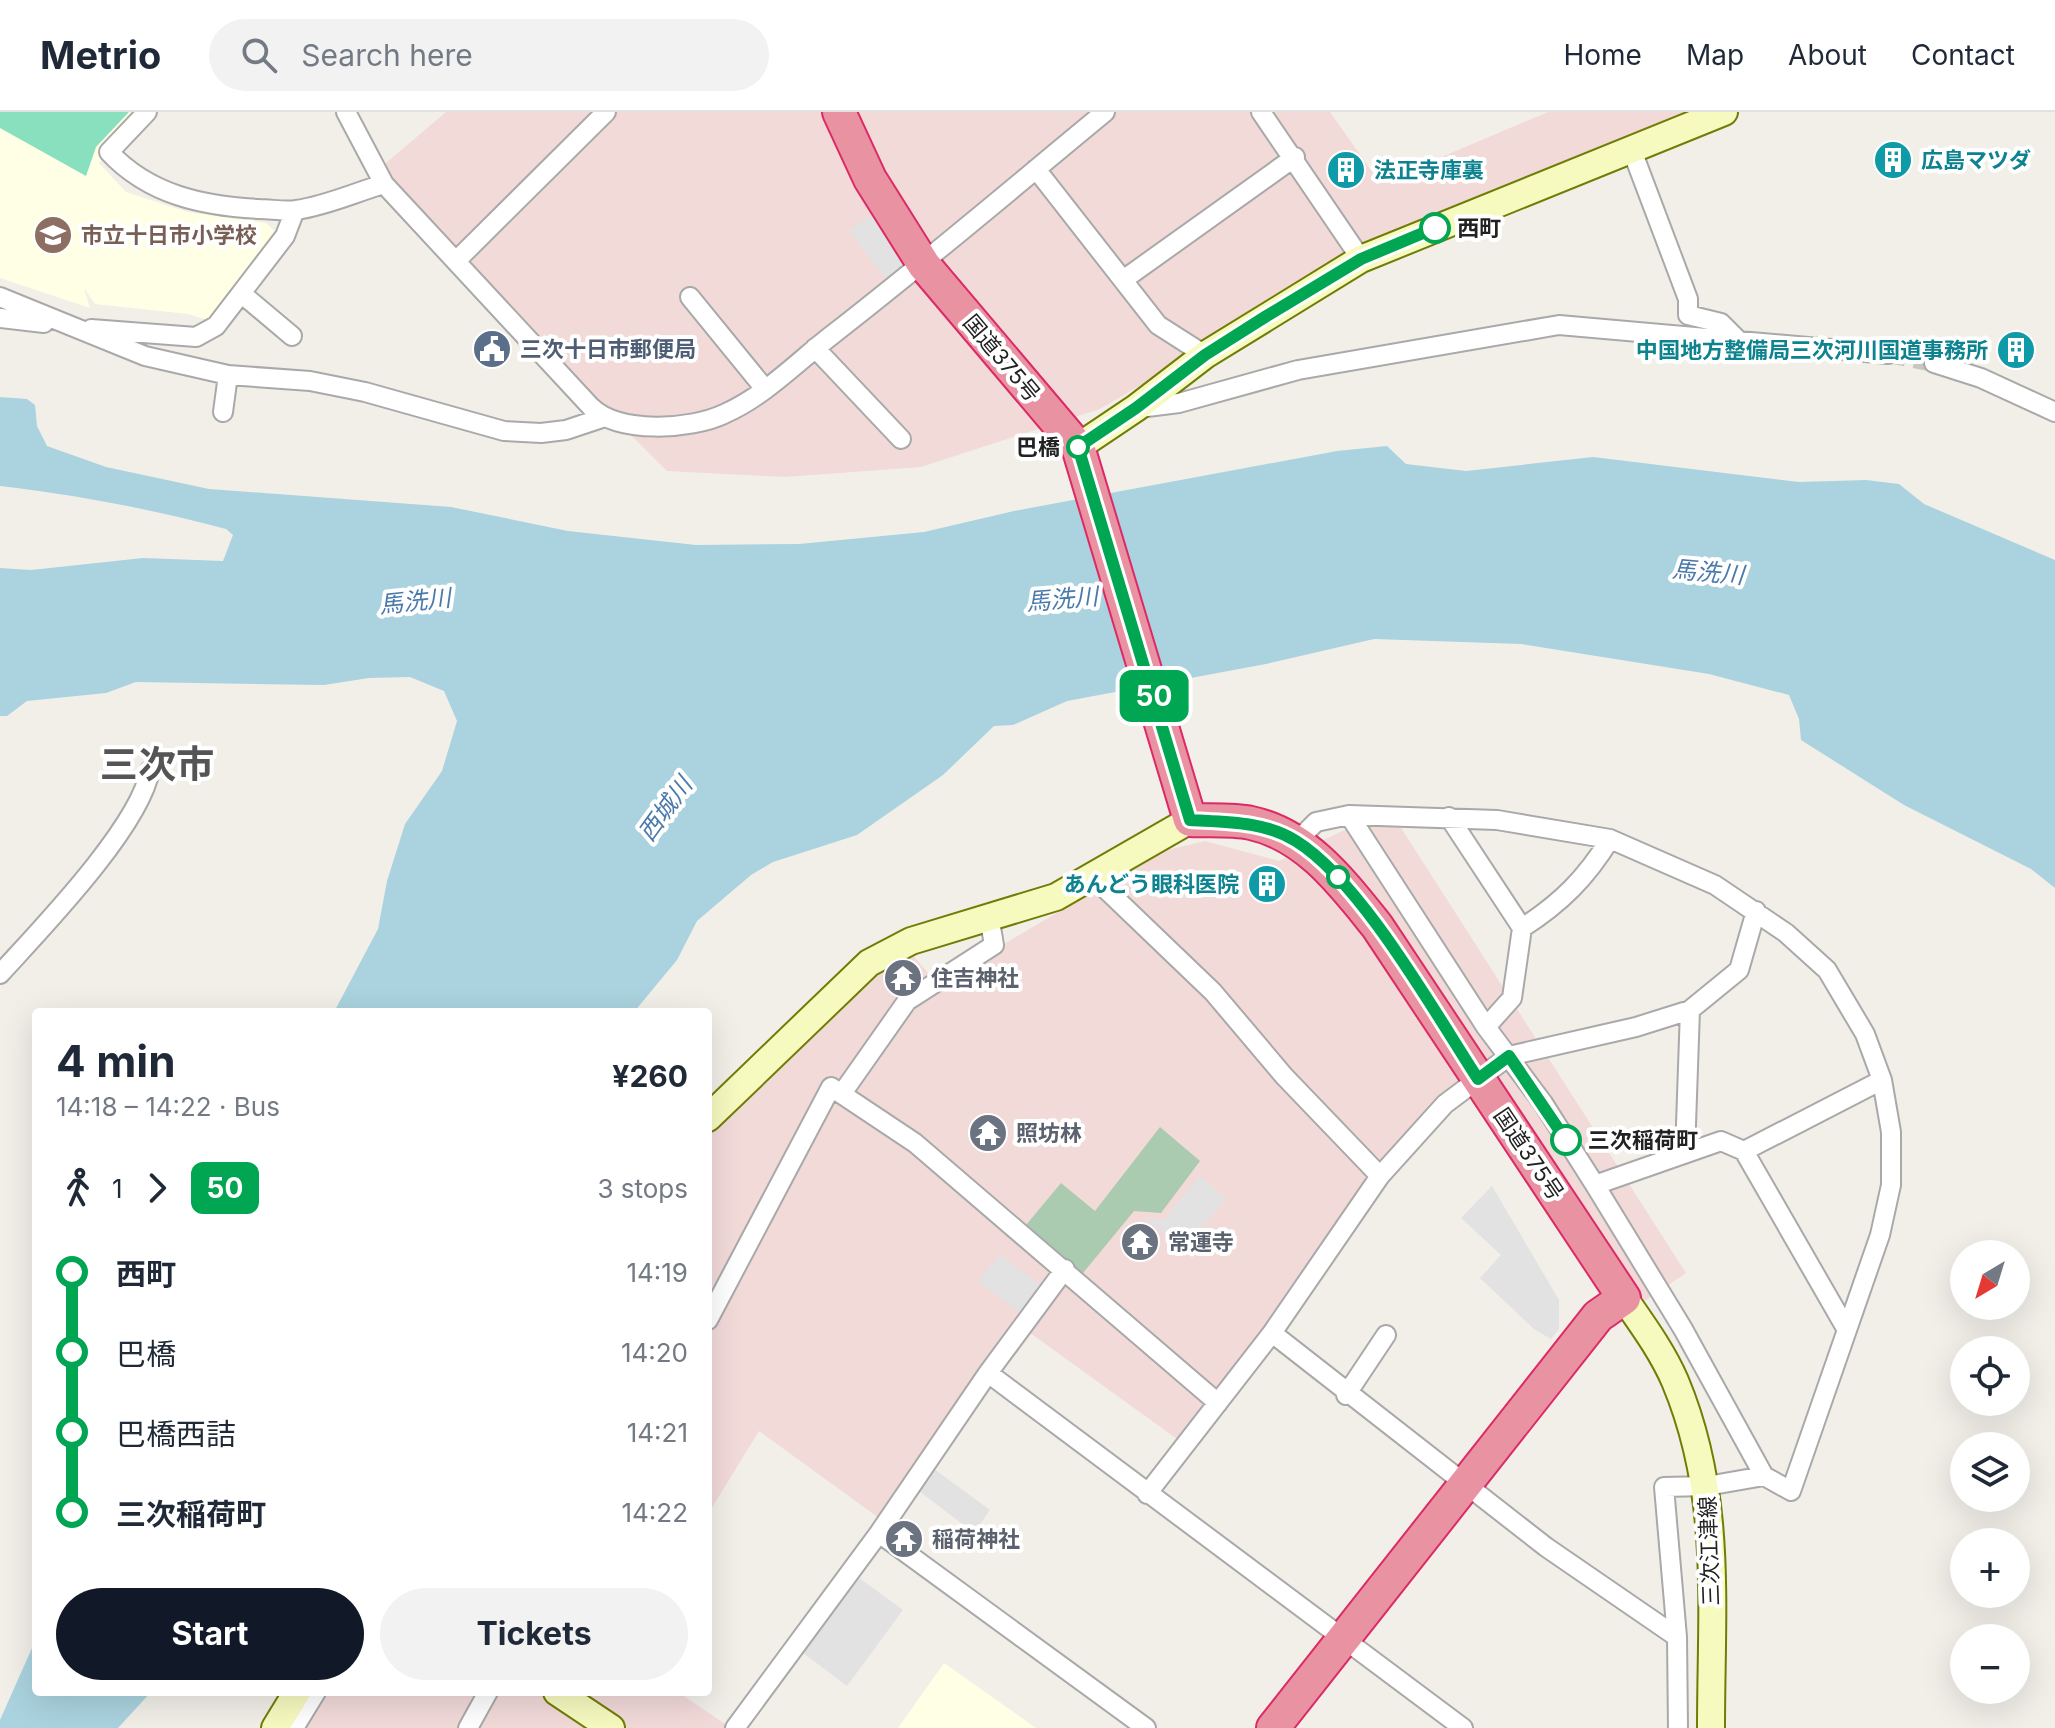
<!DOCTYPE html>
<meta charset="utf-8">
<style>
:root{--surface:#fff;--page:#f2f2f3;--text:#1f2937;--muted:#747a83;--line:#e0e1e3;--accent:#111827}
body{margin:0;font-family:Inter,"Noto Sans JP",sans-serif;background:var(--page);color:var(--text);height:100vh;display:flex;flex-direction:column;font-size:30px;white-space:nowrap}
*{box-sizing:border-box;margin:0}
p{font-size:26px;color:var(--muted)}
.icon{flex:none;width:44px;height:44px;fill:none;stroke:currentColor;stroke-width:2;stroke-linecap:round;stroke-linejoin:round}
.map{position:relative;flex:1;overflow:hidden}
.panel{position:absolute;left:32px;top:896px;width:680px;height:688px;display:flex;flex-direction:column;background:var(--surface);border-radius:8px;box-shadow:0 8px 32px #0002}
.panel>*{flex:none}
.badge{padding:0 16px;border-radius:12px;font-size:28px;line-height:52px}
.needle{width:52px;rotate:218deg}
.fabs{position:absolute;left:1950px;top:1128px;display:grid;gap:16px}
.fabs a{display:grid;place-items:center;width:80px;height:80px;border-radius:50%;background:var(--surface);box-shadow:0 8px 32px #0002;font-size:40px}
.map>.badge{position:absolute;translate:-50% -50%;box-shadow:0 0 0 4px #fff}
.legs{display:flex;align-items:center;gap:12px;height:88px;padding:0 24px;font-size:26px}
.legs p{margin-inline-start:auto}
.head{display:flex;align-items:center;justify-content:space-between;height:136px;padding:0 24px}
h1{font-size:44px;font-weight:700;line-height:60px}
.action{display:flex;gap:16px;margin-top:auto;padding:16px 24px}
.action a{flex:1;height:92px;border-radius:48px;background:var(--accent);color:#fff;font-size:32px;font-weight:700;line-height:92px;text-align:center}
.action a+a{background:var(--page);color:var(--text)}
ul{padding:0 24px;list-style:none}
li{display:flex;align-items:center;gap:28px;height:80px;font-size:30px}
li i{display:grid;place-items:center;width:12px;height:100%;margin:0 10px;background:currentColor}
li i::after{content:'';width:20px;height:20px;margin:-10px;border:6px solid;border-radius:50%;background:var(--surface)}
li p{margin-inline-start:auto}
li:first-child i{background:linear-gradient(#0000 50%,currentColor 0)}
li:last-child i{background:linear-gradient(currentColor 50%,#0000 0)}
header{display:flex;align-items:center;gap:48px;box-sizing:border-box;height:112px;padding:0 40px;background:var(--surface);border-bottom:2px solid var(--line)}
header strong{font-size:38px}
nav{display:flex;gap:44px;margin-inline-start:auto;font-size:28px}
.search{width:560px;height:72px;background:var(--page);display:flex;align-items:center;gap:20px;box-sizing:border-box;padding:0 28px;border-radius:44px;color:var(--muted);font-size:30px}
.map>svg:first-child{display:block}
.commercial{fill:#f2dad9}
.education{fill:#ffffe5}
.cemetery{fill:#aacbaf}
.pitch{fill:#88e0be}
.parking{fill:#e2e2e2}
.water{fill:#aad3df}
.lines{fill:none;stroke-linecap:round;stroke-linejoin:round}
.street-tunnel{stroke:#c8c6c1;stroke-width:18;stroke-dasharray:18 9;stroke-linecap:butt}
.street-casing{stroke:#a9a9a9;stroke-width:22}
.secondary-casing{stroke:#707d05;stroke-width:30}
.highway-casing{stroke:#dc2a67;stroke-width:36}
.street{stroke:#fff;stroke-width:18}
.secondary{stroke:#f7fabf;stroke-width:26}
.highway{stroke:#e892a2;stroke-width:32}
.line-1-casing{stroke:#fff;stroke-width:18}
.line-1{stroke:#00a651;stroke-width:12}
.stop-1-dot{fill:#fff;stroke:#00a651;stroke-width:4}
.labels{text-anchor:middle;dominant-baseline:central;stroke-width:8;stroke-linejoin:round;paint-order:stroke}
.culture-label{font-size:22px;font-weight:bold;fill:#0d838f;stroke:#fff;text-anchor:start}
.stop-label{font-size:22px;font-weight:bold;fill:#222;stroke:#fff;text-anchor:start}
.education-label{font-size:22px;font-weight:bold;fill:#785e54;stroke:#fff;text-anchor:start}
.service-label{font-size:22px;font-weight:bold;fill:#4e5e75;stroke:#fff;text-anchor:start}
.street-label{font-size:22px;fill:#222;stroke:#fff}
.worship-label{font-size:22px;font-weight:bold;fill:#5b616d;stroke:#fff;text-anchor:start}
.water-label{font-size:24px;font-style:italic;fill:#4a7aab;stroke:#fff}
.town-label{font-size:38px;font-weight:bold;fill:#555;stroke:#fff}
</style>
<header>
<strong>Metrio</strong>
<div class="search"><svg class="icon" aria-label="search" viewBox="0 0 24 24"><circle cx="10" cy="10" r="6"/><path d="M15 15l6 6"/></svg>Search here</div>
<nav><a>Home</a><a>Map</a><a>About</a><a>Contact</a></nav>
</header>
<div class="map">
<svg width="2055" height="1616" viewBox="0 0 2055 1616">
<rect width="100%" height="100%" fill="#f2efe9"/>
<!-- commercial -->
<path class="commercial" d="M 446,0 L 1330,0 L 1380,71 L 1548,0 L 1721,0 L 1363,143 L 1100,297 L 921,355 L 785,365 L 667,359 L 404,98 L 379,57 Z
M 1389,697 L 1686,1161 L 1630,1199 L 1478,967 L 1413,1030 L 1188,1335 L 1026,1218 L 886,1411 L 759,1319 L 708,1402 L 708,999 L 901,830 L 937,871 L 1163,739 L 1205,729 L 1279,749 Z
M 300,1580 L 678,1580 L 731,1616 L 283,1616 Z"/>
<!-- education -->
<path class="education" d="M 0,0 L 147,0 L 99,51 L 126,80 L 188,100 L 266,111 L 278,122 L 219,199 L 207,208 L 188,202 L 95,192 L 84,176 L 90,196 L 0,166 Z
M 944,1551 L 1036,1616 L 898,1616 Z"/>
<!-- cemetery -->
<path class="cemetery" d="M 1160,1015 L 1200,1049 L 1161,1101 L 1134,1099 L 1083,1161 L 1026,1113 L 1061,1071 L 1095,1099 Z"/>
<!-- pitch -->
<path class="pitch" d="M 0,0 L 129,0 L 96,35 L 86,64 L 0,16 Z"/>
<!-- parking -->
<path class="parking" d="M 872,103 L 903,150 L 903,157 L 887,169 L 849,118 Z
M 1199,1064 L 1226,1087 L 1184,1136 L 1144,1106 L 1164,1108 Z
M 1492,1074 L 1559,1188 L 1559,1217 L 1551,1227 L 1534,1217 L 1480,1166 L 1501,1143 L 1461,1106 Z
M 1000,1142 L 1047,1179 L 1027,1206 L 978,1169 Z
M 930,1354 L 990,1398 L 974,1421 L 914,1375 Z
M 854,1462 L 903,1498 L 847,1574 L 799,1538 Z"/>
<!-- water -->
<path class="water" d="M 0,285 L 27,287 L 35,293 L 37,314 L 47,334 L 106,355 L 209,377 L 451,395 L 568,419 L 696,433 L 799,432 L 924,420 L 1014,399 L 1337,339 L 1387,334 L 1406,352 L 1466,359 L 1593,345 L 1799,370 L 1866,368 L 1899,372 L 1924,392 L 2055,448 L 2055,776 L 2031,757 L 1904,693 L 1801,628 L 1799,607 L 1789,583 L 1709,562 L 1521,532 L 1374,527 L 1266,552 L 1067,589 L 1013,613 L 994,614 L 943,663 L 857,723 L 773,750 L 751,763 L 697,809 L 677,848 L 634,900 L 334,900 L 378,817 L 387,769 L 405,712 L 442,659 L 457,609 L 444,579 L 410,565 L 369,566 L 324,573 L 136,570 L 106,581 L 27,589 L 7,604 L 0,604 L 0,456 L 31,458 L 143,446 L 223,449 L 233,423 L 226,417 C 151,397 77,383 0,374 Z
M 36,1527 L 36,1580 L 151,1580 L 118,1616 L 0,1616 L 0,1608 Z"/>
<g class="lines">
<!-- street-tunnel -->
<path class="street-tunnel" d="M 1888,242 L 1934,251"/>
<defs>
<path id="street" d="M 147,0 L 109,40 C 149,83 203,94 259,97 C 271,97 285,100 296,98 C 326,94 356,80 384,72
M 346,0 L 384,72 L 591,295 C 619,322 690,318 724,302 C 765,284 797,250 832,223 C 925,151 1014,75 1105,0
M 1261,0 L 1361,147
M 1631,36 L 1688,187 L 1688,203 L 1721,211 L 1741,231
M 1036,57 L 1158,213 L 1205,243
M 456,149 L 606,0
M 1123,168 L 1295,45
M 242,182 L 292,224
M 0,185 L 145,244 L 228,263 L 310,269 L 365,280 L 504,319 L 541,321 L 566,318 L 602,306
M 690,185 L 765,277
M 0,206 L 44,211
M 91,217 L 196,225 L 216,214 L 285,124 L 295,98
M 815,236 L 901,327
M 1934,251 L 1981,266 L 2055,300
M 1139,296 L 1179,291 L 1298,258 L 1559,213 L 1888,242
M 223,300 L 228,263
M 1449,705 L 1522,816 L 1512,886 L 1486,915
M 1297,729 L 1316,710 L 1349,703 L 1497,708 L 1610,727 L 1715,773 L 1786,821 L 1827,858 L 1865,922 L 1882,968 L 1891,1020 L 1891,1073 L 1880,1123 L 1791,1379 L 1764,1364 L 1683,1217 L 1595,1073 L 1543,991 L 1486,915 L 1349,703
M 1093,765 L 1213,880 L 1284,964 L 1380,1064
M 1522,816 C 1561,791 1586,766 1610,727
M 0,862 C 40,818 140,715 150,658
M 843,980 L 907,889 L 994,833 L 989,804
M 1744,1039 L 1882,968
M 1685,1041 L 1690,898
M 1595,1073 L 1721,1029 L 1744,1039 L 1847,1218
M 708,1208 L 831,975 L 915,1031 L 1218,1291
M 1272,1221 L 1546,1435 L 1677,1525
M 988,1261 L 1463,1616
M 1346,1283 L 1386,1223
M 1147,1382 L 1272,1221 L 1380,1064 L 1445,992 L 1509,944 L 1636,915 L 1690,898 L 1739,858 L 1756,799
M 879,1421 L 1146,1616
M 294,1616 L 316,1580
M 468,1616 L 488,1580
M 735,1616 L 879,1421 L 988,1261 L 1065,1157
M 1678,1616 L 1677,1525 L 1664,1375 L 1707,1374 L 1764,1364"/>
<path id="secondary" d="M 1078,335 L 1136,296 L 1205,243 L 1361,147 L 1724,0
M 708,1006 L 869,851 L 911,829 L 1056,785 L 1190,708
M 1624,1186 C 1642,1212 1662,1239 1675,1269 C 1723,1383 1711,1495 1711,1616
M 557,1580 L 611,1616
M 275,1616 L 297,1580"/>
<path id="highway" d="M 839,0 L 870,67 L 924,153 L 1078,335 L 1190,708 C 1209,709 1232,707 1251,711 C 1307,723 1343,772 1377,814 L 1624,1186 L 1598,1204 L 1273,1616"/>
</defs>
<!-- street casing -->
<use href="#street" class="street-casing"/>
<!-- secondary casing -->
<use href="#secondary" class="secondary-casing"/>
<!-- highway casing -->
<use href="#highway" class="highway-casing"/>
<!-- street -->
<use href="#street" class="street"/>
<!-- secondary -->
<use href="#secondary" class="secondary"/>
<!-- highway -->
<use href="#highway" class="highway"/>
</g>
<g class="lines">
<defs>
<path id="line-1" d="M 1435,116 L 1361,147 L 1265,205 L 1205,243 L 1136,296 L 1078,335 L 1190,708 C 1226,710 1264,709 1296,729 C 1361,769 1435,901 1478,967 L 1509,944 L 1566,1028"/>
</defs>
<!-- line-1 casing -->
<use href="#line-1" class="line-1-casing"/>
<!-- line-1 -->
<use href="#line-1" class="line-1"/>
</g>
<!-- icons -->
<defs>
<symbol id="building-disc" viewBox="-11 -11 22 22"><circle r="9.5" fill="#0f9aa8" stroke="#fff"/><path d="M-4-6H4V6H1V3H-1V6H-4ZM-2.5-4.3h1.7v1.8h-1.7ZM.8-4.3h1.7v1.8H.8ZM-2.5-1h1.7V.8h-1.7ZM.8-1h1.7V.8H.8Z" fill="#fff"/></symbol>
<symbol id="school-disc" viewBox="-11 -11 22 22"><circle r="9.5" fill="#8d6e63" stroke="#fff"/><path d="M0-5L7-2L0 1L-7-2ZM-4 1L0 2.5L4 1V4Q0 6-4 4Z" fill="#fff"/></symbol>
<symbol id="civic-disc" viewBox="-11 -11 22 22"><circle r="9.5" fill="#5c6f8a" stroke="#fff"/><path d="M-.6-6.5H3V-4.5H.6V-3L4-1V1h2V6H-6V1h2V-1L-.6-3ZM-1.2 2.5V6h2.4V2.5Z" fill="#fff"/></symbol>
<symbol id="temple-disc" viewBox="-11 -11 22 22"><circle r="9.5" fill="#6b7280" stroke="#fff"/><path d="M0-6L5-2H3V0L6.5 2.5H4V6H1.5V3h-3V6H-4V2.5H-6.5L-3 0V-2H-5Z" fill="#fff"/></symbol>
</defs>
<g fill-rule="evenodd">
<use href="#building-disc" x="1871" y="26" width="44" height="44"/>
<use href="#building-disc" x="1324" y="36" width="44" height="44"/>
<use href="#school-disc" x="31" y="101" width="44" height="44"/>
<use href="#civic-disc" x="470" y="215" width="44" height="44"/>
<use href="#building-disc" x="1994" y="216" width="44" height="44"/>
<use href="#building-disc" x="1245" y="750" width="44" height="44"/>
<use href="#temple-disc" x="881" y="844" width="44" height="44"/>
<use href="#temple-disc" x="966" y="999" width="44" height="44"/>
<use href="#temple-disc" x="1118" y="1108" width="44" height="44"/>
<use href="#temple-disc" x="882" y="1405" width="44" height="44"/>
</g>
<!-- markers -->
<g class="stop-1-dot">
<circle cx="1435" cy="116" r="14"/>
<circle cx="1078" cy="335" r="10"/>
<circle cx="1338" cy="765" r="10"/>
<circle cx="1566" cy="1028" r="14"/>
</g>
<g class="labels">
<!-- culture labels -->
<g class="culture-label">
<text x="1921" y="48">広島マツダ</text>
<text x="1374" y="58">法正寺庫裏</text>
<text x="1988" y="238" text-anchor="end">中国地方整備局三次河川国道事務所</text>
<text x="1239" y="772" text-anchor="end">あんどう眼科医院</text>
</g>
<!-- stop labels -->
<g class="stop-label">
<text x="1457" y="116">西町</text>
<text x="1060" y="335" text-anchor="end">巴橋</text>
<text x="1588" y="1028">三次稲荷町</text>
</g>
<!-- education labels -->
<g class="education-label">
<text x="81" y="123">市立十日市小学校</text>
</g>
<!-- service labels -->
<g class="service-label">
<text x="520" y="237">三次十日市郵便局</text>
</g>
<!-- street labels -->
<g class="street-label">
<text transform="translate(1002 246) rotate(50)">国道375号</text>
<text transform="translate(1529 1042) rotate(56)">国道375号</text>
<text transform="translate(1709 1439) rotate(-92)">三次江津線</text>
</g>
<!-- worship labels -->
<g class="worship-label">
<text x="931" y="866">住吉神社</text>
<text x="1016" y="1021">照坊林</text>
<text x="1168" y="1130">常運寺</text>
<text x="932" y="1427">稲荷神社</text>
</g>
<!-- water labels -->
<g class="water-label">
<text transform="translate(1708 460) rotate(5)">馬洗川</text>
<text transform="translate(1062 487) rotate(-5)">馬洗川</text>
<text transform="translate(415 489) rotate(-6)">馬洗川</text>
<text transform="translate(665 697) rotate(-54)">西城川</text>
</g>
<!-- town labels -->
<g class="town-label">
<text x="157" y="652">三次市</text>
</g>
</g>
</svg>
<div class="fabs">
<a><svg class="needle" viewBox="-14 -14 28 28"><path d="M0-13l5 13h-10z" fill="#e53935"/><path d="M0 13l5-13h-10z" fill="#747a83"/></svg></a>
<a><svg class="icon" aria-label="locate" viewBox="0 0 24 24"><circle cx="12" cy="12" r="6"/><path d="M12 2v4M12 18v4M2 12h4M18 12h4"/></svg></a>
<a><svg class="icon" aria-label="layers" viewBox="0 0 24 24"><path d="M12 4l9 5-9 5-9-5zM3 14l9 5 9-5"/></svg></a>
<a>+</a>
<a>−</a>
</div>
<b class="badge" style="left:1154px;top:584px;background:#00a651;color:#fff">50</b>
<section class="panel">
<div class="head"><div><h1>4 min</h1><p>14:18 – 14:22 · Bus</p></div><b>¥260</b></div>
<div class="legs"><svg class="icon" aria-label="walk" viewBox="0 0 24 24"><circle cx="13" cy="4" r="2"/><path d="M13 8l-2 6 4 7M11 14l-3 7M7 12l3-4h3l4 4"/></svg>1<svg class="icon" aria-label="forward" viewBox="0 0 24 24"><path d="M9 5l7 7-7 7"/></svg><b class="badge" style="background:#00a651;color:#fff">50</b><p>3 stops</p></div>
<ul>
<li><i style="color:#00a651"></i><b>西町</b><p>14:19</p></li>
<li><i style="color:#00a651"></i><span>巴橋</span><p>14:20</p></li>
<li><i style="color:#00a651"></i><span>巴橋西詰</span><p>14:21</p></li>
<li><i style="color:#00a651"></i><b>三次稲荷町</b><p>14:22</p></li>
</ul>
<div class="action"><a>Start</a><a>Tickets</a></div>
</section>
</div>
